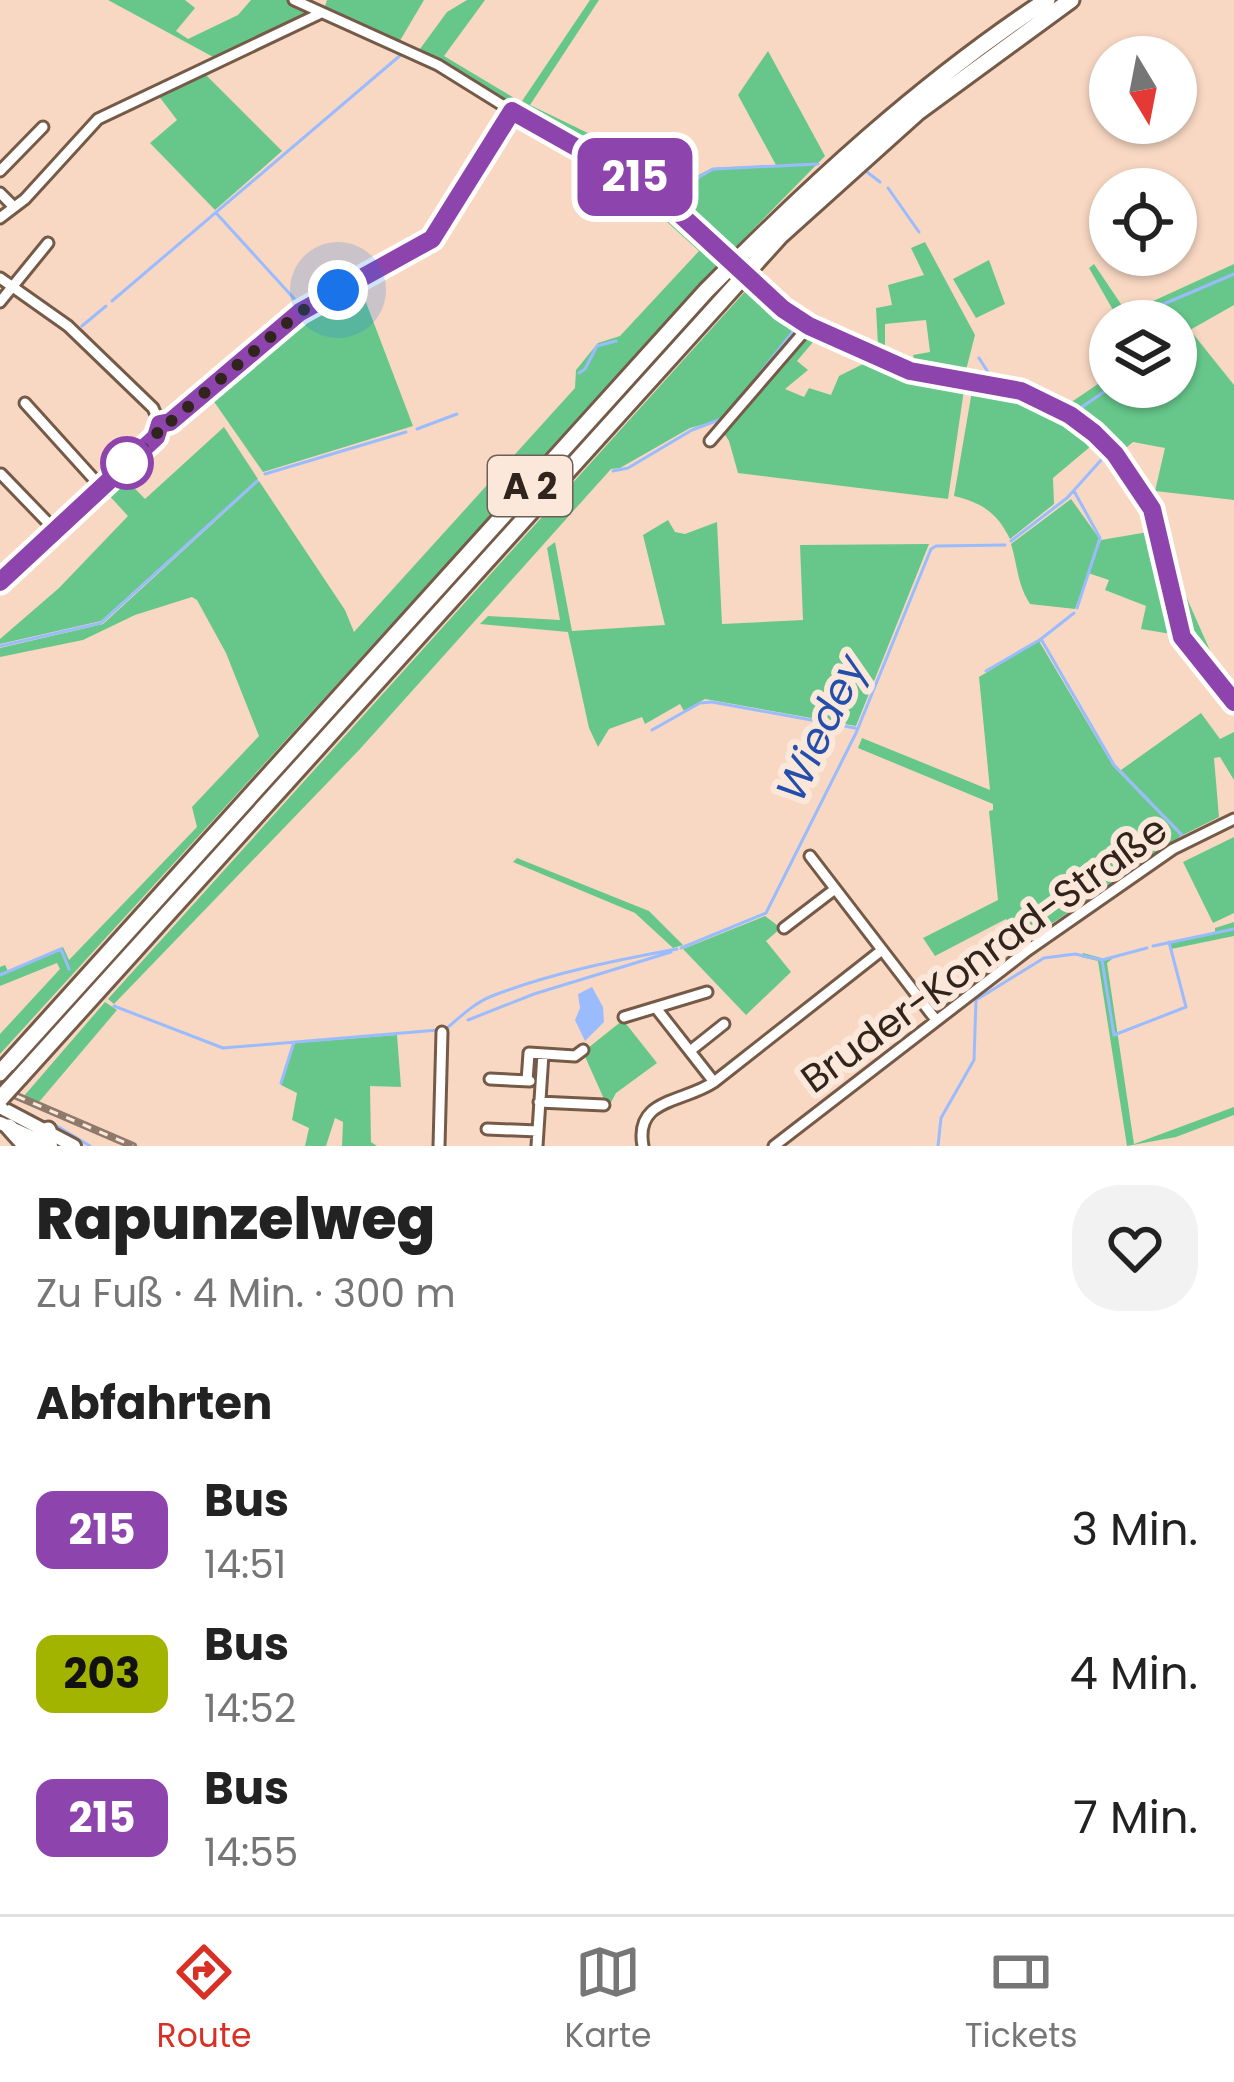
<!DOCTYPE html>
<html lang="de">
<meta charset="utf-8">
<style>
:root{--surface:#fff;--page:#f2f2f2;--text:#222;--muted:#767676;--line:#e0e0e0;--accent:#d93025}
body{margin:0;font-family:Poppins,sans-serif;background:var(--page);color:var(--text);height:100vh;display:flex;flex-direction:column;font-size:45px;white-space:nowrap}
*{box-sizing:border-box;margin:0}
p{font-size:39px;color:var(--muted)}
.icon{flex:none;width:66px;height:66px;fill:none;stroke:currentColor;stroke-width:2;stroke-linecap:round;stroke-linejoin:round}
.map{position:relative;height:1146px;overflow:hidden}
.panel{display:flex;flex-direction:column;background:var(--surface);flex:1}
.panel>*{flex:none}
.badge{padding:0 24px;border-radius:18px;font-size:42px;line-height:78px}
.needle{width:78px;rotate:170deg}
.controls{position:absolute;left:1089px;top:36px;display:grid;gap:24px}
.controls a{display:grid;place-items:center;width:108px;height:108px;border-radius:50%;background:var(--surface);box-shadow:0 3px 9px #0004;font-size:60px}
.you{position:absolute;width:60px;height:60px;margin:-30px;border:9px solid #fff;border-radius:50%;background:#1a73e8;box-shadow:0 0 0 18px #1a73e833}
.map>.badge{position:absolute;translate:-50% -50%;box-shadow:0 0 0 6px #fff}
h2{padding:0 36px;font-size:45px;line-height:108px}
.round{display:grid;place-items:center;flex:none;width:126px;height:126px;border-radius:48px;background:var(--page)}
.headline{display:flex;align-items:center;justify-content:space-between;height:204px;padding:0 36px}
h1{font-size:57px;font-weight:800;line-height:90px}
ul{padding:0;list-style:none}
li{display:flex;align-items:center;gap:36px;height:144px;padding:0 36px}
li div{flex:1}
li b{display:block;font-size:45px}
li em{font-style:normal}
li .badge{min-width:132px;font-weight:700;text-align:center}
.dock{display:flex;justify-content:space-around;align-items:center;height:168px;border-top:3px solid var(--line);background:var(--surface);font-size:33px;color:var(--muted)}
.dock a{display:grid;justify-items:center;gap:6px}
.dock .current{color:var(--accent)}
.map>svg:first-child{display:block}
.green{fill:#67c78b}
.water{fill:#9abcfe}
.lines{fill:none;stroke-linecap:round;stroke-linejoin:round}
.stream{stroke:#9abcfe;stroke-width:3}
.minor-casing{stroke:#765a48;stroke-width:15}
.major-casing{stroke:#765a48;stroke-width:18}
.highway-casing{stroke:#765a48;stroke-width:21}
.minor{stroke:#fff;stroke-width:9}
.major{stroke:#fff;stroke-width:12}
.highway{stroke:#fff;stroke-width:15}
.rail-casing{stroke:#8f796b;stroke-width:8}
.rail{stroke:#fbe8db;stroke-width:3;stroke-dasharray:9;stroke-linecap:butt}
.minor-bridge-casing{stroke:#765a48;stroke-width:15;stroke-linecap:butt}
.highway-bridge-casing{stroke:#765a48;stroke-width:21;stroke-linecap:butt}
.minor-bridge{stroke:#fff;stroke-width:9}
.highway-bridge{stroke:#fff;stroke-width:15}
.line-casing{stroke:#fff;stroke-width:27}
.line{stroke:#8e44ad;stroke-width:18}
.walk{stroke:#30241c;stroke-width:12;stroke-dasharray:0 21.6}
.stop-dot{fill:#fff;stroke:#8e44ad;stroke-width:6}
.labels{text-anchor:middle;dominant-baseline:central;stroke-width:12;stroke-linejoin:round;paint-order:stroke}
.shield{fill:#fbe8db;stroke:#6d5f55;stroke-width:3}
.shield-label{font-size:36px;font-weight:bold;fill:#30241c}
.street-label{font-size:39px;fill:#30241c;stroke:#fbe8db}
.water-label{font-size:42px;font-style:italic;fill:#234eab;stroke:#fbe8db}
</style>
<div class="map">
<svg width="1234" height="1146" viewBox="0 0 1234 1146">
<rect width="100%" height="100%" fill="#f8d8c3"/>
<!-- green -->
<path class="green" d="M 108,0 L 185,0 L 195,8 L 176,31 L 188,39 L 238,15 L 251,0 L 287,0 L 305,11 L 302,17 L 215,58 Z
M 300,0 L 324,9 L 327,0 L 424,0 L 398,44 Z
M 467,0 L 485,0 L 444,56 L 516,99 L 512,107 L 479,84 L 417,53 L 447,12 Z
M 590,0 L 599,0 L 530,105 L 687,181 L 712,168 L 776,165 L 738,95 L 768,51 L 825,156 L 731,252 L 659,189 L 516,110 Z
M 204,73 L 282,151 L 215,210 L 150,143 L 177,120 L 158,95 Z
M 601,162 L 655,194 L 724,259 L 0,1054 L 0,1034 L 60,969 L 57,963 L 0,986 L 0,967 L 5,965 L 8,971 L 63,947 L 69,960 L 197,827 L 192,807 L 259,736 L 226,653 L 197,600 L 192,597 L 135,615 L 83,640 L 0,657 L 0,648 L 103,624 L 259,481 L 345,610 L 354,632 L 575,388 L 576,370 L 598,343 L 620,336 L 699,251 Z
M 925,242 L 975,335 L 965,374 L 916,365 L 913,355 L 930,352 L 926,320 L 885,324 L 885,350 L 878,346 L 876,308 L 892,305 L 888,285 L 924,275 L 911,248 Z
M 989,260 L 1005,304 L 976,318 L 953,279 Z
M 1094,264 L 1127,313 L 1234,264 L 1234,305 L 1190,330 L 1234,385 L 1234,500 L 1155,491 L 1165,448 L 1133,442 L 1120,453 L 1103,430 L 1067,405 L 1098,384 L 1110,349 L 1110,387 L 1176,387 L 1176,321 L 1115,321 L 1117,317 L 1089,268 Z
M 359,284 L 413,426 L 263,472 L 208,393 L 303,316 Z
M 750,286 L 795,324 L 819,335 L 797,361 L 808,370 L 785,389 L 804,397 L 809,388 L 831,395 L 839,376 L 863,364 L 929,388 L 946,380 L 965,383 L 948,499 L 738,473 L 729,441 L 716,421 L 690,428 L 620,468 L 611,469 L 360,749 L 114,1004 L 108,999 Z
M 973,385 C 1020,396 1057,412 1097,441 L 1053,478 L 1054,504 L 1010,539 C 997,513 983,503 954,496 Z
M 224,427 L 258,479 L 101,621 L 0,644 L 0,639 L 59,588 L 128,516 L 105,491 L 122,475 L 145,499 Z
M 1071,499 L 1099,538 L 1096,552 L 1101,540 L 1154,531 L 1177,635 L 1141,629 L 1146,606 L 1105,590 L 1109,580 L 1088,573 L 1075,609 L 1030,604 C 1017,584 1018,567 1011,544 Z
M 668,520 L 675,532 L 685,534 L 717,522 L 722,624 L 803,620 L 800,545 L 929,544 L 856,726 L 705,699 L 684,711 L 680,704 L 645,724 L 642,717 L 609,729 L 598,747 L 589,728 L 568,632 L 480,624 L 488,616 L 560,620 L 547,548 L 555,542 L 572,631 L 665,625 L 643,535 Z
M 1185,594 L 1220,673 L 1221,686 L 1184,636 L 1176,595 Z
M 1039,641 L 1113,766 L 1181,836 L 1023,943 L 1006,919 L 935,956 L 923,938 L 998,900 L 989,811 L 993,810 L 993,804 L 858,748 L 862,738 L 990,790 L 979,677 Z
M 1201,713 L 1220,739 L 1234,732 L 1234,780 L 1220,757 L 1214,758 L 1219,817 L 1183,835 L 1121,770 Z
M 1234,837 L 1234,913 L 1213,923 L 1183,862 Z
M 517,858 L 649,911 L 683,945 L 673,948 L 635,913 L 513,862 Z
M 765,916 L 781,928 L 766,941 L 791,972 L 746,1015 L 683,949 Z
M 1234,922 L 1234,936 L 1171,949 L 1170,943 L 1215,932 L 1215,928 Z
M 1083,953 L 1105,959 L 1117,955 L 1107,963 L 1134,1144 L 1234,1107 L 1234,1115 L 1176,1137 L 1127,1146 L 1098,961 L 1081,957 Z
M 105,1002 L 117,1010 L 39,1102 L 24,1096 Z
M 623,1020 L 657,1063 L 616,1093 L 608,1108 L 583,1052 Z
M 397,1035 L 401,1087 L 370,1086 L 371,1142 L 377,1146 L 342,1146 L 343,1122 L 335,1118 L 326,1146 L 305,1146 L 309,1128 L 292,1120 L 297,1093 L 281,1085 L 295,1043 Z"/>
<!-- water -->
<path class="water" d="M 592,987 L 603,1007 L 604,1022 L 585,1041 L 575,1020 L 580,1008 L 578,994 Z"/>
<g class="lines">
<!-- stream -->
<path class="stream" d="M 421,51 L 511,103
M 520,109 L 673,183
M 867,172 L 880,182
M 682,187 L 713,169 L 818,164
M 888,188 L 919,232
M 217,214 L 299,304
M 112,301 L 403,53
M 794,305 L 866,341
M 1124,321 L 1234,274
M 82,326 L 106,306
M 879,348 L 908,363
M 979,358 L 993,380 C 1035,390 1081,406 1111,440
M 915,366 L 965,375
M 579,373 L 585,369 L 597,346 L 616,341
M 734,406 L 795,329 L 785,319
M 1076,411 L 1111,387
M 417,429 L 457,414
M 613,471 L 628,468 L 692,430 L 724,418
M 265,474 L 406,432
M 1074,491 L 1100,538 L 1077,608
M 1011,541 L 1067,498 L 1102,459
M 1074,613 L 1041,639 L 1114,765 L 1182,835
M 0,646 L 101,623 L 257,481
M 986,671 L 1041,639
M 652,730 L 700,703 L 712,702 L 855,728
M 1153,946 L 1234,929
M 681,948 L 766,913 L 856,733 L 931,549 L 936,546 L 1005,545
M 1102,960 L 1114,1035 L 1186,1007 L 1169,942
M 0,975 L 61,949 L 69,969
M 114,1006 L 223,1048 L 438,1030
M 468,1020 L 534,994 L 671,952
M 446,1029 C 459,1018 474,1003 492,996 C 551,973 617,960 677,949
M 281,1083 L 293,1045
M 57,1126 L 90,1146
M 938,1146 L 941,1118 L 974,1060 L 976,1000 L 1044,958 L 1075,954 L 1102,960 L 1147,948"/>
<defs>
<path id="minor" d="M 294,0 L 438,65 L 512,111 L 631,175 L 657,193 L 717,247
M 0,171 L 43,127
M 0,193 L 14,207
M 0,218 L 25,199 L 98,119 L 319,14
M 0,278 L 68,326 L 153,408 L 160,424
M 761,289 C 800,324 862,358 913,371 C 982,388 1035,384 1093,433 C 1144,476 1156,522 1170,584 C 1174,601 1176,622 1183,638 C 1193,662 1215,684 1234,702
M 0,302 L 48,243
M 25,403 L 101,487
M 710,441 L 809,326
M 1,474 L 56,531
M 0,582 L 156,437 L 160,424 L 170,422 L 314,302 L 421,249 L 432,239 L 512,111
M 810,856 L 936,1020
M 784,928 L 835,889
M 656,1008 L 714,1082
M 624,1017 L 707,992
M 690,1051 L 724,1024
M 490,1079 L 530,1081
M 527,1081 L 529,1053 L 575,1056 L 583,1050
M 539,1102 L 604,1105
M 487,1129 L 538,1131
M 439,1146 L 442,1032
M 537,1146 L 543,1054
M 643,1146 C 634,1098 683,1103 714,1082 L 882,950
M 774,1146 L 1028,950 L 1173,849 L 1234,819"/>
<path id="major" d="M 0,1107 L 74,1146
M 0,1123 L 51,1146"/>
<path id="highway" d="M 0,1073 L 706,291 C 812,184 921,83 1047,0
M 20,1077 L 780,236 L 918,112 L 1071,0
M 9,1127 L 26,1146
M 39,1146 L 48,1130"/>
</defs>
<!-- minor casing -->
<use href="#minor" class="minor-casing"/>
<!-- major casing -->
<use href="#major" class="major-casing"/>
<!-- highway casing -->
<use href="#highway" class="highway-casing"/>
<!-- minor -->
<use href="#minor" class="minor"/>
<!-- major -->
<use href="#major" class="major"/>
<!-- highway -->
<use href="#highway" class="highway"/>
<defs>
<path id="rail" d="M 0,1089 L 133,1146"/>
</defs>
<!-- rail casing -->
<use href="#rail" class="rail-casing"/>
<!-- rail -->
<use href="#rail" class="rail"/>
<defs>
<path id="minor-bridge" d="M 717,247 L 761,289"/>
<path id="highway-bridge" d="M 0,1099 L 20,1077"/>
</defs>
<!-- minor-bridge casing -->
<use href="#minor-bridge" class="minor-bridge-casing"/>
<!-- highway-bridge casing -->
<use href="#highway-bridge" class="highway-bridge-casing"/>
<!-- minor-bridge -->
<use href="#minor-bridge" class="minor-bridge"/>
<!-- highway-bridge -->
<use href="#highway-bridge" class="highway-bridge"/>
</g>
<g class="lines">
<defs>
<path id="line" d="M 0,582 L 156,437 L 160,424 L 170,422 L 300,312 L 432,239 L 512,111 L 657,193 L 783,309 L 809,326 L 910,371 L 1021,391 L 1070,415 L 1094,433 L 1115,454 L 1152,509 L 1182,637 L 1234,702"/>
</defs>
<!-- line casing -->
<use href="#line" class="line-casing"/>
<!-- line -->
<use href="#line" class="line"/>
<!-- walk -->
<path class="walk" d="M 127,463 L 156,437 L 160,424 L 170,422 L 300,312 L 338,290"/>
</g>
<!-- markers -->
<circle class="stop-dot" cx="127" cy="463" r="24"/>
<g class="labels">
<!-- shield labels -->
<rect class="shield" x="488" y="456" width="84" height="60" rx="9"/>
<g class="shield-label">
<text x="530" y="486">A 2</text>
</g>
<!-- street labels -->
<g class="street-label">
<text transform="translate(984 954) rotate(-36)">Bruder-Konrad-Straße</text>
</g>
<!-- water labels -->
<g class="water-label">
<text transform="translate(821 728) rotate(-65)">Wiedey</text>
</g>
</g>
</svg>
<div class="controls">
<a><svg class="needle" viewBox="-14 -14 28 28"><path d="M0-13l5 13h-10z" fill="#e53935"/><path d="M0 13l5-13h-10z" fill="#767676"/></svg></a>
<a><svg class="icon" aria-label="locate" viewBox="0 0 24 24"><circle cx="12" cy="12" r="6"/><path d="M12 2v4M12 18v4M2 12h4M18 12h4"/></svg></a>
<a><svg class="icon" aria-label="layers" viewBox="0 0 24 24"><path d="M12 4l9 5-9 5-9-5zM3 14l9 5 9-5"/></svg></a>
</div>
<div class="you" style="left:338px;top:290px"></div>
<b class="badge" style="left:635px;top:177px;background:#8e44ad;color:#fff">215</b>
</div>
<section class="panel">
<div class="headline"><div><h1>Rapunzelweg</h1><p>Zu Fuß · 4 Min. · 300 m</p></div><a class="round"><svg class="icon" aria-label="heart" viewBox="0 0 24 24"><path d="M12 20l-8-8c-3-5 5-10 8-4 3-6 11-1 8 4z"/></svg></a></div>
<h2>Abfahrten</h2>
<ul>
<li><span class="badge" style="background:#8e44ad;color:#fff">215</span><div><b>Bus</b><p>14:51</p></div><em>3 Min.</em></li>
<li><span class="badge" style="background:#a3b400;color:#111">203</span><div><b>Bus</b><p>14:52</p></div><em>4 Min.</em></li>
<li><span class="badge" style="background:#8e44ad;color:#fff">215</span><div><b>Bus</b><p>14:55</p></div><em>7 Min.</em></li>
</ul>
</section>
<nav class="dock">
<a class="current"><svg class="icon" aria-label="directions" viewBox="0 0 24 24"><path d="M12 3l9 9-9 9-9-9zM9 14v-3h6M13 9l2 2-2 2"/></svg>Route</a>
<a><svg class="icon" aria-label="map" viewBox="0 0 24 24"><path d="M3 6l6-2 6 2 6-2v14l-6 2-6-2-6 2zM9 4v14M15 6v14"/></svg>Karte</a>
<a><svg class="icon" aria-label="tickets" viewBox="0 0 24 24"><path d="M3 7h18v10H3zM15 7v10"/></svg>Tickets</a>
</nav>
